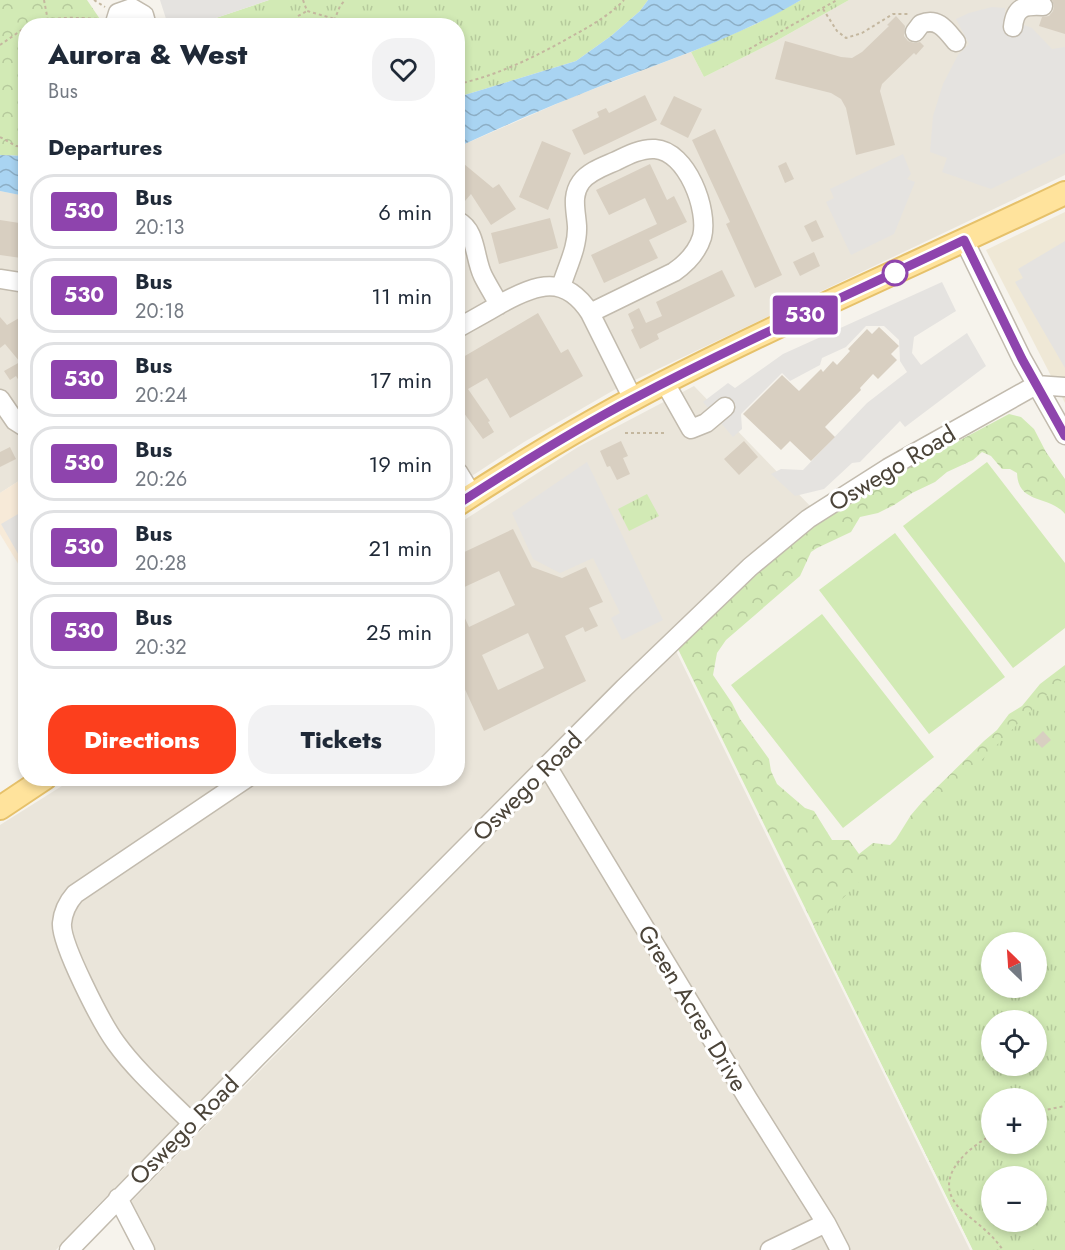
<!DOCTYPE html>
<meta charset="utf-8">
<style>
:root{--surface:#fff;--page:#f2f2f3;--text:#1f2937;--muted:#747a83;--line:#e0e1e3;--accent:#fc3f1d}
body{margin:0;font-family:Jost,sans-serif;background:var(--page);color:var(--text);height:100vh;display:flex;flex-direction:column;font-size:22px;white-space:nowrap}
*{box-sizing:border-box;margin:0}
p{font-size:20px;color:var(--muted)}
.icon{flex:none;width:33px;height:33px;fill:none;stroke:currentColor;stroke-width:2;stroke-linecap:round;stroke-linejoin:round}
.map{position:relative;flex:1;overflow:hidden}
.side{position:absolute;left:18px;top:18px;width:447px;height:768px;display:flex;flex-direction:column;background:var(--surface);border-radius:24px;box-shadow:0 3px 9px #0003}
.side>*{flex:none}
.badge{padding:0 12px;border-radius:4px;font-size:21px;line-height:39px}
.needle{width:39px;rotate:335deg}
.fabs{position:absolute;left:981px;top:932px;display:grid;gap:12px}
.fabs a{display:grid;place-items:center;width:66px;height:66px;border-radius:50%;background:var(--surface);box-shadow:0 3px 9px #0003;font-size:30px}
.map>.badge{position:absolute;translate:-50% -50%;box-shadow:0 0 0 3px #fff}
h2{padding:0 30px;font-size:22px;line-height:54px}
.round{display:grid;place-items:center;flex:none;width:63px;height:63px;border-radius:24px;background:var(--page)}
.head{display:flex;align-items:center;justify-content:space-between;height:102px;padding:0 30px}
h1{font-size:28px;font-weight:800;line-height:45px}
.action{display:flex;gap:12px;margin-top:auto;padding:12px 30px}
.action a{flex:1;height:69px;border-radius:24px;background:var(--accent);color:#fff;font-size:24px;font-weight:800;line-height:69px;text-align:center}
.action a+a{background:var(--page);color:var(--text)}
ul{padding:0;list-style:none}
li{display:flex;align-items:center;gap:18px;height:75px;margin:0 12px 9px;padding:0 18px;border:3px solid var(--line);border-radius:24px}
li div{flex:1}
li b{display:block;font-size:22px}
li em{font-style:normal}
li .badge{min-width:66px;font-weight:700;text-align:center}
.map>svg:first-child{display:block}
.residential{fill:#eae5da}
.commercial{fill:#f7ead8}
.education{fill:#efe8d6}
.forest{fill:url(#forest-crowns);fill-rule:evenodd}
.park{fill:url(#park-tufts);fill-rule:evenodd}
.garden{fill:#d2eab5}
.parking{fill:#e5e3e0}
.water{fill:url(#water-waves)}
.building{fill:#d8cfc1;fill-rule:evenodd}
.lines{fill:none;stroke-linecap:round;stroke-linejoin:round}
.minor-casing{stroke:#c2bbae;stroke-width:21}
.major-casing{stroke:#e6c16a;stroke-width:26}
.path{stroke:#c4b79f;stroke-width:2;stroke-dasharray:3 3;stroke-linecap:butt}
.minor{stroke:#fff;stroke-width:18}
.major{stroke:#ffe39c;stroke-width:22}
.line-casing{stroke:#fff;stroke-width:14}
.line{stroke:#8e44ad;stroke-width:9}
.stop-dot{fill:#fff;stroke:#8e44ad;stroke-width:3}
.labels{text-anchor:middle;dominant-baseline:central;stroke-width:6;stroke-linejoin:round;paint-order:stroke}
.street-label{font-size:24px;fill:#4b4439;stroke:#fff}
</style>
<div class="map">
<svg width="1065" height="1250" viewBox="0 0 1065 1250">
<defs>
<pattern id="forest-crowns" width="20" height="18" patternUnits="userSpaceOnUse" patternTransform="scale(1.5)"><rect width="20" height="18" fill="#d2eab5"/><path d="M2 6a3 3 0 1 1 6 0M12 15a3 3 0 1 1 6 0" fill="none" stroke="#b6ca9c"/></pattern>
<pattern id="park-tufts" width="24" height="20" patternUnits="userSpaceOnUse" patternTransform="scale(1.5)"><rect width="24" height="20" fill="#d2eab5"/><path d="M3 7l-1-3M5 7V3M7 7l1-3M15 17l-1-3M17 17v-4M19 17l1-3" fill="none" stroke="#b6ca9c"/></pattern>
<pattern id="water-waves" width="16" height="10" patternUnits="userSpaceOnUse" patternTransform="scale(1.5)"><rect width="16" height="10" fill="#a9d4f2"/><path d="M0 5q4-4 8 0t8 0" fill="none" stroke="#8caec5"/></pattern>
</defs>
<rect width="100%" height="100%" fill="#f6f3ec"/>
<!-- residential -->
<path class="residential" d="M 849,0 L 1065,0 L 1065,175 L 614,390 L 524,442 L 458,485 L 458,147 L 570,98 L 691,52 L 704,77 L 776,41 Z
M 0,191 L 26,196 L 25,477 L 0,493 Z
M 694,386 L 813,509 L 669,636 L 507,791 L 89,1214 L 56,1250 L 0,1250 L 0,825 L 73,779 L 458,778 L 458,524 L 578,447 Z
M 675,649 L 970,1250 L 138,1250 L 120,1213 Z"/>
<!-- commercial -->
<path class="commercial" d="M 25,477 L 25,575 L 0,534 L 0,493 Z"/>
<!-- education -->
<path class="education" d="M 1065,212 L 1065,403 L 986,250 Z"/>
<!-- forest -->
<path class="forest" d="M 0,0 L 87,0 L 104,25 L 26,26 L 25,156 L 0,155 Z
M 1009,414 L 1021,417 L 1034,429 L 1046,452 L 1065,479 L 1065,514 C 1050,495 1018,505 1017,473 L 1010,469 L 1002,469 L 991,456 L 982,452 L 973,460 L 947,472 L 935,482 L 912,493 L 894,505 L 878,513 L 860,517 L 851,532 L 817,548 L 811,552 L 800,576 L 726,640 L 717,653 L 713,675 L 732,703 L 740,719 L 769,759 L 771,771 L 777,784 L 805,808 L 814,811 L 832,840 L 849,840 L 859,854 L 873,843 L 890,845 L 896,839 L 911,815 L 923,801 L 984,741 L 997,730 L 1009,714 L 1022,706 L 1040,684 L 1065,665 L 1065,1250 L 973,1250 L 677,647 L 747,578 L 822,518 L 874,486 ZM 992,942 L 1036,942 L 1036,987 L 992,987 ZM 992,1020 L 1036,1020 L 1036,1065 L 992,1065 ZM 992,1098 L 1036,1098 L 1036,1143 L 992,1143 ZM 992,1176 L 1036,1176 L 1036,1221 L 992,1221 Z"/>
<!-- park -->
<path class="park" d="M 269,0 L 648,0 L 640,11 L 611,36 L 576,61 L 458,97 L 458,26 L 192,26 Z
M 801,0 L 849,0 L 776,41 L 704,77 L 691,52 L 756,24 Z
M 647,494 L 659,516 L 629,531 L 618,509 Z
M 1065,677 L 1065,1250 L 973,1250 L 814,927 ZM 992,942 L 1036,942 L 1036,987 L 992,987 ZM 992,1020 L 1036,1020 L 1036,1065 L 992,1065 ZM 992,1098 L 1036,1098 L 1036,1143 L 992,1143 ZM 992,1176 L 1036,1176 L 1036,1221 L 992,1221 Z"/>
<!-- garden -->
<path class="garden" d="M 987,462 L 1065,563 L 1065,628 L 1013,668 L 903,526 Z
M 895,533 L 1005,677 L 929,734 L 819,590 Z
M 822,614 L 934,757 L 843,828 L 731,685 Z"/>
<!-- parking -->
<path class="parking" d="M 160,0 L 269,0 L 192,26 L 168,25 Z
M 992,7 L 1005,8 L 1005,18 L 1032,28 L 1052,49 L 1065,47 L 1065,153 L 991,189 L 942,172 L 947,158 L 930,152 L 933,116 L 943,84 L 958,55 L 969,44 L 956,19 L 969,13 Z
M 903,154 L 911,174 L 907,179 L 915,182 L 894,234 L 851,255 L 826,202 L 834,198 L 830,189 Z
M 1065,241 L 1065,368 L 1015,282 L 1023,278 L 1018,269 Z
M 942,282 L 956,311 L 914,337 L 912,353 L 921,365 L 967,333 L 986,366 L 905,427 L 900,421 L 860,462 L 852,463 L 824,489 L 795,496 L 771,474 L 781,469 L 803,470 L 867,403 L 907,372 L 900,361 L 899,340 L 884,326 L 866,326 L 846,347 L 822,358 L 820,365 L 790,381 L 782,373 L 741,414 L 742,429 L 733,437 L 703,402 L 728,383 L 735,388 L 783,354 Z
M 587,462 L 663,620 L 622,640 L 611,618 L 620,613 L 593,558 L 560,573 L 533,559 L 512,513 Z
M 25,510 L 25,566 L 1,524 Z"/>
<!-- water -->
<path class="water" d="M 648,0 L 801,0 C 729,43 648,66 571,98 C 533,113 495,130 458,147 L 458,97 L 576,61 L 611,36 L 640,11 Z
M 0,155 L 25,156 L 25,196 L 0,191 Z"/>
<!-- building -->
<path class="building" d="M 1052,0 L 1065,0 L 1065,34 L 1039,26 L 1042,17 L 1049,16 L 1053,11 L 1054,6 Z
M 896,16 L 905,26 L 904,36 L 908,41 L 914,43 L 920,42 L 924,46 L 916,55 L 914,53 L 882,84 L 880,91 L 895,145 L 856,155 L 846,108 L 841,99 L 831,93 L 775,79 L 785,41 L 841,57 L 852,58 L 862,52 L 889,26 L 887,25 Z
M 645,95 L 657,120 L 584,155 L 572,130 L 599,117 L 597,112 L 606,108 L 609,113 Z
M 674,96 L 702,109 L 688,138 L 660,124 Z
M 715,129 L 782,275 L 755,288 L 726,224 L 730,222 L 692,140 Z
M 542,141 L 571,153 L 548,210 L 519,197 Z
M 458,159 L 493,188 L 499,184 L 516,209 L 491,225 L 471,194 L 465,201 L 458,195 Z
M 786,162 L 794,179 L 785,183 L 778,166 Z
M 650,164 L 667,200 L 674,196 L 687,222 L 649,240 L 658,258 L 604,283 L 591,255 L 657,224 L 645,198 L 609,215 L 596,190 Z
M 550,218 L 558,248 L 499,264 L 491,233 Z
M 0,220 L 26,224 L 26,252 L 22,252 L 21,258 L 0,255 Z
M 816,220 L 824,237 L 812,242 L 804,226 Z
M 814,252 L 820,266 L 800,276 L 793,262 Z
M 722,270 L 735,296 L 657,334 L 659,339 L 640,349 L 631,330 L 634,328 L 628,314 L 639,308 L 646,323 L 662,316 L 656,302 Z
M 538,313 L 561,353 L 568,349 L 583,376 L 510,418 L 487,378 L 468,389 L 490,421 L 488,422 L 494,432 L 483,439 L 458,405 L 458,360 Z
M 26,314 L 26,392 L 16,376 L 10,380 L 4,371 L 20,362 L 5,344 L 0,348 L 0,317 L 7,325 Z
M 879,327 L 899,346 L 891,354 L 897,360 L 878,379 L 873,374 L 860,388 L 861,390 L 825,427 L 835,437 L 811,461 L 790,441 L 781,450 L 743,414 L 782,375 L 799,391 L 821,369 L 823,372 L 833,361 L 837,365 L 850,351 L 848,349 L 867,329 L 872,334 Z
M 621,441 L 628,456 L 623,458 L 630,474 L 617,480 L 610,466 L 607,467 L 600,451 Z
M 744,441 L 758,457 L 739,475 L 724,459 Z
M 10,447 L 16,459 L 0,467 L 0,452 Z
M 513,529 L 532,567 L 562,578 L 586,567 L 603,602 L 589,608 L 598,626 L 585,632 L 583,627 L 565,636 L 586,681 L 484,731 L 458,674 L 458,603 L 469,627 L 515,605 L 499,571 L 458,590 L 458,555 ZM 528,633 L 544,668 L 498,690 L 482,655 Z
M 1043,731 L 1051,740 L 1042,748 L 1034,740 Z"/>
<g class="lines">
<defs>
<path id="minor" d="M 114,26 L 118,13 L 132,8 L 144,15 L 147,26
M 1013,27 C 1015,7 1024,5 1043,6
M 915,32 L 921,24 C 938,17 946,30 956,42
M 458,221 C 477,231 474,258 483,276 C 488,286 494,295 499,305
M 964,240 L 1022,359 L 1065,435
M 0,279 L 26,283
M 561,287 C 567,267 578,247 577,226 C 576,210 571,196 581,182 C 589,171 605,166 616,161 C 628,155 642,148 655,149 C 687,151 709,210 702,237 C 697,253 687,263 674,272 L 590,313
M 458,328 C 472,320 487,312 502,303 C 537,284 565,274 590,313 L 633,399
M 665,383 L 691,429 L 706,423 L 725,407
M 0,399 L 15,421 L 26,428
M 458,472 L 472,495
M 547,766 L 748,1099 L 826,1223 L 840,1250
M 192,1123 C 166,1097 137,1072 116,1043 C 102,1024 60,943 62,923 C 63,912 68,902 75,894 L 247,778
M 118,1198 L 145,1250
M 69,1250 L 259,1055 L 624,688 L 750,567 L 808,519 L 888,468 L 1036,385 L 1065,387
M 770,1250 L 826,1223"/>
<path id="major" d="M 458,504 C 515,467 573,431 633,399 C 774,324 921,262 1065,193
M 0,808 L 45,778"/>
</defs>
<!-- minor casing -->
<use href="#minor" class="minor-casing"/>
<!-- major casing -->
<use href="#major" class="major-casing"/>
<!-- path -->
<path class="path" d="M 44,0 L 49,26
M 94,0 L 105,7
M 303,0 L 307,11 L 335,19
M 823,9 L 837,31 L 846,38 L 862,33 L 893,14 L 910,14
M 298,16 L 307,11
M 29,26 C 51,15 77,18 101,19
M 332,26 L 340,6 L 345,0
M 0,45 L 26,27
M 749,49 L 837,0
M 458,84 C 499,75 537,56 574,35 C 592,25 610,15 624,0
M 0,137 L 16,146 L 26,147
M 625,433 L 667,433
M 1036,1112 L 1065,1106
M 992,1135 C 969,1147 934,1176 956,1204 C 962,1212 970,1217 977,1223 C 987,1231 996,1240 1003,1250"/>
<!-- minor -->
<use href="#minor" class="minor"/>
<!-- major -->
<use href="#major" class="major"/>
</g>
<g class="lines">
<defs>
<path id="line" d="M 458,504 C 515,467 572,431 633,399 C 741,342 853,293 964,240 L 1022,359 L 1065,436"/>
</defs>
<!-- line casing -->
<use href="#line" class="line-casing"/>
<!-- line -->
<use href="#line" class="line"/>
</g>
<!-- markers -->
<circle class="stop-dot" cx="895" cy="273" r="12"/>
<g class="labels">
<!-- street labels -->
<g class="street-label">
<text transform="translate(892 468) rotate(-31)">Oswego Road</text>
<text transform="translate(527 786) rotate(-45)">Oswego Road</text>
<text transform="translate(693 1008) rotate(59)">Green Acres Drive</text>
<text transform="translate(184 1130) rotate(-45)">Oswego Road</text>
</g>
</g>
</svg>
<div class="fabs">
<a><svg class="needle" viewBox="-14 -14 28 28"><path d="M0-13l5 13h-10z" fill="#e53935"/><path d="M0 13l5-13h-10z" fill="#747a83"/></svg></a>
<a><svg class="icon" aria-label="locate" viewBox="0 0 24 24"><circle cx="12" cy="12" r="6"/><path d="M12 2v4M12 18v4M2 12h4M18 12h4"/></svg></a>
<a>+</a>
<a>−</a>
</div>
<b class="badge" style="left:805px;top:315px;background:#8e44ad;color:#fff">530</b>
<section class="side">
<div class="head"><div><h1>Aurora &amp; West</h1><p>Bus</p></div><a class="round"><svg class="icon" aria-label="heart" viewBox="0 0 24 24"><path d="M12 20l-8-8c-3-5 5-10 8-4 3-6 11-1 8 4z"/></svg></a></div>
<h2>Departures</h2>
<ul>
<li><span class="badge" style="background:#8e44ad;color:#fff">530</span><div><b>Bus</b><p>20:13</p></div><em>6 min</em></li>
<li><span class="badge" style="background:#8e44ad;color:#fff">530</span><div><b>Bus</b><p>20:18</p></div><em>11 min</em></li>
<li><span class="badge" style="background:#8e44ad;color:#fff">530</span><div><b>Bus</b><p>20:24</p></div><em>17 min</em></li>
<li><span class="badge" style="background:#8e44ad;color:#fff">530</span><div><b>Bus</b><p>20:26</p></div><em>19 min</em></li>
<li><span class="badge" style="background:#8e44ad;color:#fff">530</span><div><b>Bus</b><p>20:28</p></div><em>21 min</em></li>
<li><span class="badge" style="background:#8e44ad;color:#fff">530</span><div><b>Bus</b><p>20:32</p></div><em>25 min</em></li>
</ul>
<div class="action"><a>Directions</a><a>Tickets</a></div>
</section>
</div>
